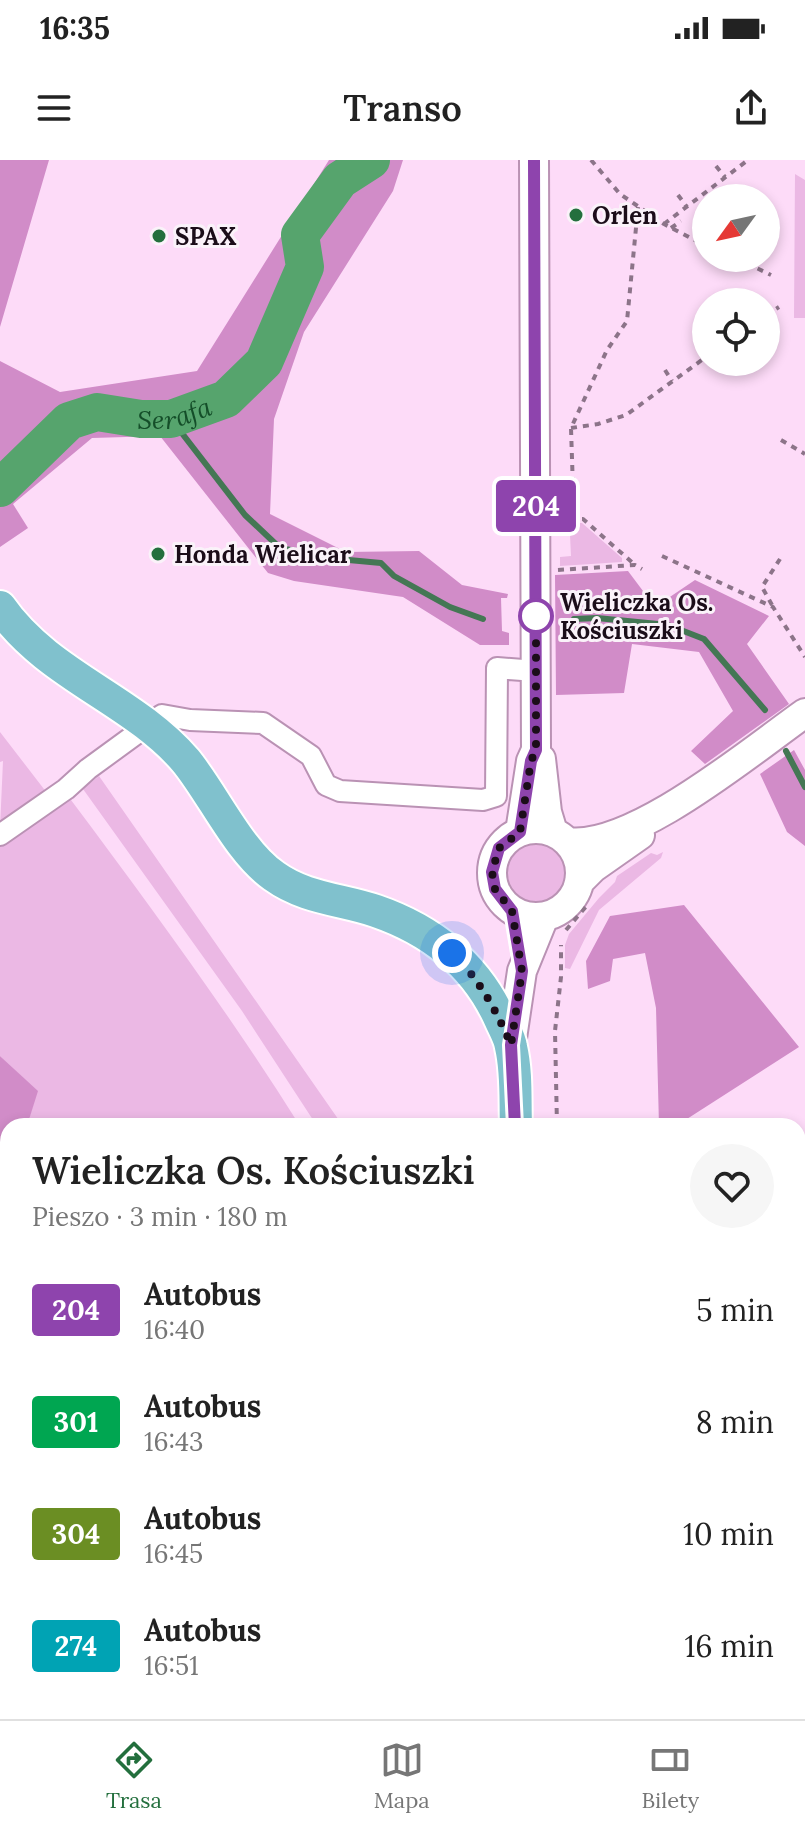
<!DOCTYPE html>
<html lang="pl">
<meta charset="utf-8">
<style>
:root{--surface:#fff;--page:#f6f6f6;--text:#222;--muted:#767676;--line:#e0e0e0;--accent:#236f3d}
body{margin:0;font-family:Lora,serif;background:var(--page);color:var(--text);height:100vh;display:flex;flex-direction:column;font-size:30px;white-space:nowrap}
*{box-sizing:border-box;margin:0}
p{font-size:26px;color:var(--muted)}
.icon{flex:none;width:44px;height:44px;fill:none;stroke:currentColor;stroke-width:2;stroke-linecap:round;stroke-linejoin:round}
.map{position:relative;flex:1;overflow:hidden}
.details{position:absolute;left:0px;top:958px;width:806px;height:602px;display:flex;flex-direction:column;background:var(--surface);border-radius:24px 24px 0 0;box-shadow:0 4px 12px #0003}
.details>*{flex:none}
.badge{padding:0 16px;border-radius:6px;font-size:28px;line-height:52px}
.needle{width:52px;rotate:237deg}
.tools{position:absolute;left:692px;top:24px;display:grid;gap:16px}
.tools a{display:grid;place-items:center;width:88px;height:88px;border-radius:50%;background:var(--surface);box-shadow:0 4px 12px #0003;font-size:40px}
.you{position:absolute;width:40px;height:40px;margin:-20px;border:6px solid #fff;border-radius:50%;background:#1a73e8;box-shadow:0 0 0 12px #1a73e833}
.map>.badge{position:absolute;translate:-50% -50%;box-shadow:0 0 0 4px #fff}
.round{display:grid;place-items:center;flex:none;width:84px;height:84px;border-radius:42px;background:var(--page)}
.summary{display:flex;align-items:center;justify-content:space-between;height:136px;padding:0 32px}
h1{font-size:38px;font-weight:600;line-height:60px}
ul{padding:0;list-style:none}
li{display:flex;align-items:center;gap:24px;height:112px;padding:0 32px}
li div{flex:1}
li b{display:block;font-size:30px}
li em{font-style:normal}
li .badge{min-width:88px;font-weight:700;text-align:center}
.status{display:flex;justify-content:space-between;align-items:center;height:56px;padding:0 40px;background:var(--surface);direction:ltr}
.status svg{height:22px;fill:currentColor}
header{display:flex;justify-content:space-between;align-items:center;height:104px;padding:0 32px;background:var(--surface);font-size:36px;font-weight:600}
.dock{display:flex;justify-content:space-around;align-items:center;height:112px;border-top:2px solid var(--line);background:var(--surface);font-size:22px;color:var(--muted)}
.dock a{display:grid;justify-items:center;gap:4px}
.dock .selected{color:var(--accent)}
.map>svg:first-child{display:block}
.green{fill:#ebb8e4}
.forest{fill:#d18cc8}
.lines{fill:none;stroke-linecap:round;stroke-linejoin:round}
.stream{stroke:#447754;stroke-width:6}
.river{stroke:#56a46d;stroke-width:38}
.lane-casing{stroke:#ba92b4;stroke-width:14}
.street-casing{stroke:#ba92b4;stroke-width:24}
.secondary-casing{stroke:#ba92b4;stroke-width:32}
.primary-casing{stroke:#fff;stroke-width:36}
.path{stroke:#8c7489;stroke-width:4;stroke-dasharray:6 6;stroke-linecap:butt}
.lane{stroke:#fff;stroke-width:10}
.street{stroke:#fff;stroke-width:20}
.secondary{stroke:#fff;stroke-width:28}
.primary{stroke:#80c1cd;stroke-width:32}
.line-casing{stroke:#fff;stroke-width:18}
.line{stroke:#8e44ad;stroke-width:12}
.walk{stroke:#1b0d19;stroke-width:8;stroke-dasharray:0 14.4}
.poi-dot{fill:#236f3d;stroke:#faf2f9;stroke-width:3}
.stop-dot{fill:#fff;stroke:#8e44ad;stroke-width:4}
.labels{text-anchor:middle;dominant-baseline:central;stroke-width:6;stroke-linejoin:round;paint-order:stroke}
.poi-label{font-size:24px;font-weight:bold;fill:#1b0d19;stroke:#faf2f9;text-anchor:start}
.stop-label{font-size:24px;font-weight:bold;fill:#1b0d19;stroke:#faf2f9;text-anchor:start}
.water-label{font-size:26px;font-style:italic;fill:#144e29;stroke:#faf2f9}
</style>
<div class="status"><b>16:35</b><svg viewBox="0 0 49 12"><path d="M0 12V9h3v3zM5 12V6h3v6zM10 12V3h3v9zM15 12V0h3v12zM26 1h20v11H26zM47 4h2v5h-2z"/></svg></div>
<header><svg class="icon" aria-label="menu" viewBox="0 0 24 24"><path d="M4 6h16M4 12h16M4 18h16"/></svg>Transo<svg class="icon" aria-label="share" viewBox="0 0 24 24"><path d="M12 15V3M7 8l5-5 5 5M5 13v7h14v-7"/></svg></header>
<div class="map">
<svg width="805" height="1559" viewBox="0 0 805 1559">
<rect width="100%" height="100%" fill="#fddbf8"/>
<!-- green -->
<path class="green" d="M 795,14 L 805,20 L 805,158 L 794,158 Z
M 561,363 L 582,363 L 622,398 L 622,402 L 560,406 L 560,397 L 571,396 L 570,375 L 561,374 Z
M 0,572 L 47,633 L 0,668 L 3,601 L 0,602 Z
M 99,616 L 343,966 L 317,966 L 242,851 L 83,629 Z
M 71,640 C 151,747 229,853 300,966 L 27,966 L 37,931 L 0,896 L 0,687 Z
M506 713a30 30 0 1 1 60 0a30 30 0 1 1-60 0Z
M 663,692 L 661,698 L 599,750 L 570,809 L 565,808 L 565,785 L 569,774 L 599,738 L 615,722 L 617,716 L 651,693 L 657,695 Z
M 8,1030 L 8,1150 C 0,1121 0,1062 8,1030 Z
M 805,1035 L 805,1559 L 708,1559 L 708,1552 L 798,1552 L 798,1039 Z
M 0,1440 L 8,1455 L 8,1552 L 13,1552 L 10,1559 L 0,1559 Z"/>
<!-- forest -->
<path class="forest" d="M 0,0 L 49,0 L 0,167 Z
M 329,0 L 403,0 L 393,31 L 304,172 L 274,259 L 270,354 L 346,392 L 419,391 L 462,425 L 508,434 L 507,438 L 501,438 L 502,471 L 509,473 L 509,485 L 480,485 L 403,437 L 294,421 L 268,413 L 160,276 L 92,278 L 13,344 L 28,368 L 0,387 L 0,201 L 60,232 L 197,211 Z
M 628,411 L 655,447 L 695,420 L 769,456 L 747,484 L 789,544 L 705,604 L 691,591 L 733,551 L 699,492 L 632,484 L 624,533 L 556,535 L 555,415 Z
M 794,590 L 805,610 L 805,686 L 787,672 L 760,614 Z
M 684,745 L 799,887 L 676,966 L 659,966 L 656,848 L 645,793 L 613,799 L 610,821 L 588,829 L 586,801 L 610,756 Z
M 0,896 L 38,931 L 27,966 L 8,966 L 8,1030 L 0,1057 Z
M 0,1136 L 8,1150 L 8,1455 L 0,1439 Z"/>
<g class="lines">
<!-- stream -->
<path class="stream" d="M 171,259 L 245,355 L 280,388 L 338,399 L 381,403 L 394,416 L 450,447 L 483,459
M 574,459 L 597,458 L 668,465 L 704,479 L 765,550
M 786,591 L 805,627"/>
<!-- river -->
<g class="river">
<path id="s1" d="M 0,328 L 69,261 L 97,252 L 141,259 L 171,259 L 226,239 L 264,202 L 305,107 L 300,75 L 340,20 L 371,0"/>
<path d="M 0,1347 L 8,1353"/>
<path d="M 72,1559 L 73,1552"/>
</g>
<defs>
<path id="lane" d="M 528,1552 L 528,1559"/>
<path id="street" d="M 0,675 L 66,629 L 88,609 L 162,555 L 190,560 L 263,563 L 311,596 L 326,625 L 340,631 L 483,640 L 496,636 L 497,508 L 536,511"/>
<path id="secondary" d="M 541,599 L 547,652 L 553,672
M492 713a44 44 0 1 1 88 0a44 44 0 1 1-88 0Z
M 520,672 L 531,601 L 536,590 L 534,0
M 568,682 C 633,690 751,591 805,553
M 579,722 L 593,708 L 640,675
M 511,885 L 522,811 L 544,757"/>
<path id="primary" d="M 0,447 C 48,516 133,539 186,601 C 213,634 239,692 274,716 C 306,739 341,739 376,751 C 431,770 476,805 500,859 C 504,868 510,878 511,887 C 517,913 515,940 516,966
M 616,1552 L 617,1559"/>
</defs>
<!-- lane casing -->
<use href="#lane" class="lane-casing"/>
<!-- street casing -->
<use href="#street" class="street-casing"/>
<!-- secondary casing -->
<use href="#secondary" class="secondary-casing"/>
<!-- primary casing -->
<use href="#primary" class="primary-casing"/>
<!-- path -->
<path class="path" d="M 591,0 L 620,34 L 664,64 L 706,86
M 716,6 L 725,17
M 678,35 L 687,47
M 664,64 L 748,0
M 671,68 L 681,61
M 736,98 L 771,115
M 766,155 L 779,147
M 704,183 L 706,186
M 665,210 L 672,221
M 571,268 L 598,264 L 626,255 L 706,197
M 781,280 L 805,294
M 558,359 L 583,359 L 635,405
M 574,359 L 571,268 L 607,190 L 627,161 L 638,47
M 662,396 L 773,447 L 805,497
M 558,410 L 635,405 L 642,409
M 772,445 L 762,427 L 780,399
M 566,770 L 589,743
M 557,966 L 555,871 L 561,817 L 561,785
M 798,1506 L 805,1508
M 658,1552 L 658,1559
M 684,1552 L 685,1559"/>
<!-- lane -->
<use href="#lane" class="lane"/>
<!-- street -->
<use href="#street" class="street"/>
<!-- secondary -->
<use href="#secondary" class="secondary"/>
<!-- primary -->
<use href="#primary" class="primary"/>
</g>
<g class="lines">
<defs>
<path id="line" d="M 515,966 L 511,885 L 522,811 L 512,751 L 495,729 L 492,712 L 499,688 L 520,672 L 531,601 L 536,590 L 534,0"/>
</defs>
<!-- line casing -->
<use href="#line" class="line-casing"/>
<!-- line -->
<use href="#line" class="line"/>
<!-- walk -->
<path class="walk" d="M 452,793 C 480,820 496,850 511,885 L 522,811 L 512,751 L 495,729 L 492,712 L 499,688 L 520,672 L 531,601 L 536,590 L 536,456"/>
</g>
<!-- markers -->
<g class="poi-dot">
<circle cx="576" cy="55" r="8"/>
<circle cx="159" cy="76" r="8"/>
<circle cx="158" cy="394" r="8"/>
</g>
<circle class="stop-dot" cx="536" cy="456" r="16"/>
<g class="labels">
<!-- poi labels -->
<g class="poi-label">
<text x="592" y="55">Orlen</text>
<text x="175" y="76">SPAX</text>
<text x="174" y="394">Honda Wielicar</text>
</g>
<!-- stop labels -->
<g class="stop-label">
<text x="560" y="442">Wieliczka Os.<tspan x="560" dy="28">Kościuszki</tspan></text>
</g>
<!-- water labels -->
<g class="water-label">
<text stroke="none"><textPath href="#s1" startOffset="204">Serafa</textPath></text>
</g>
</g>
</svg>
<div class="tools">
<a><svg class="needle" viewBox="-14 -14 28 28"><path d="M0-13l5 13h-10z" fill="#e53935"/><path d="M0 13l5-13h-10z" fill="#767676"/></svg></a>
<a><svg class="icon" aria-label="locate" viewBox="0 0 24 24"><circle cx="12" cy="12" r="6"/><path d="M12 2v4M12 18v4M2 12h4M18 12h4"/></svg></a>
</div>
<div class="you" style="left:452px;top:793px"></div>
<b class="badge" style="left:536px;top:346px;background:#8e44ad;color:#fff">204</b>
<section class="details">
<div class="summary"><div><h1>Wieliczka Os. Kościuszki</h1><p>Pieszo · 3 min · 180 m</p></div><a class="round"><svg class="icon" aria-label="heart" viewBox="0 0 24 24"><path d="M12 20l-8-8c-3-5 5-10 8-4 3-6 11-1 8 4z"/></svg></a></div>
<ul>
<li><span class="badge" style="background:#8e44ad;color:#fff">204</span><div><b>Autobus</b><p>16:40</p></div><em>5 min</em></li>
<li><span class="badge" style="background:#00a651;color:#fff">301</span><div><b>Autobus</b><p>16:43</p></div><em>8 min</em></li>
<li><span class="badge" style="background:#6b8e23;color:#fff">304</span><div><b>Autobus</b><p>16:45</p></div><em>10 min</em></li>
<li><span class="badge" style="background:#00a3b4;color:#fff">274</span><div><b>Autobus</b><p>16:51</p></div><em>16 min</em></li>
</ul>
</section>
</div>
<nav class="dock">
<a class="selected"><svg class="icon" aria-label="directions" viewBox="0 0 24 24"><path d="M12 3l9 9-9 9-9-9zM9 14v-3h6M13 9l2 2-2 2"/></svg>Trasa</a>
<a><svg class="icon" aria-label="map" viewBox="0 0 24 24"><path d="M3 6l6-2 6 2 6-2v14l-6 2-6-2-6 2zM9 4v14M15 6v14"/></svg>Mapa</a>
<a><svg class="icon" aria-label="tickets" viewBox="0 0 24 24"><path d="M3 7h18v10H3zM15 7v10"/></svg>Bilety</a>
</nav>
